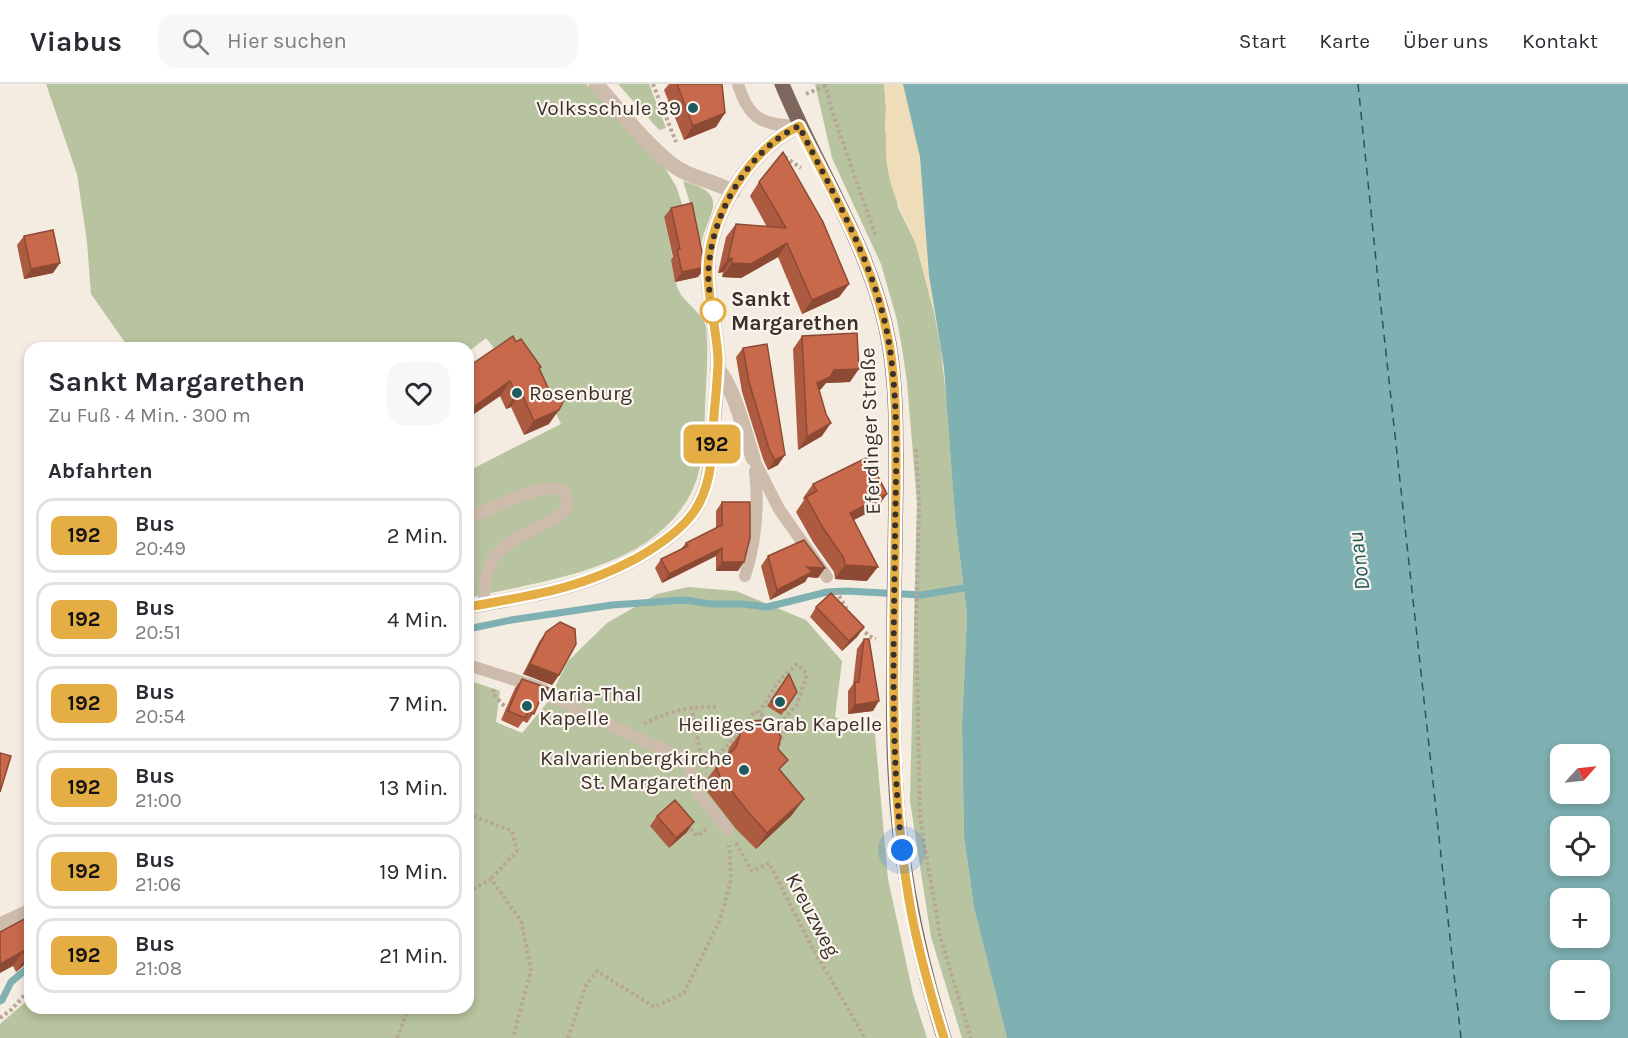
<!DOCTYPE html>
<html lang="de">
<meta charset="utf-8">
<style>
:root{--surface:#fff;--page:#f7f7f7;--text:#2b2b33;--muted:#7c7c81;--line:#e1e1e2}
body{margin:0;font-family:Karla,sans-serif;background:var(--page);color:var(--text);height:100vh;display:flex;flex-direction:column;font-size:22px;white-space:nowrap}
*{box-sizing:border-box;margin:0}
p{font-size:20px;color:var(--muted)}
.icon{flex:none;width:33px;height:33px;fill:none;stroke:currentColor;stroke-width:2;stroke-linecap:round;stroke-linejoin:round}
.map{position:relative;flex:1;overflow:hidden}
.details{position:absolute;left:24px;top:258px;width:450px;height:672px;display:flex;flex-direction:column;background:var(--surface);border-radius:18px;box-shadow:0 3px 9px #0003}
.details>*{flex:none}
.badge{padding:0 12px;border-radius:9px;font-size:21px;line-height:39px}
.needle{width:39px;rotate:63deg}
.controls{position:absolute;left:1550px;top:660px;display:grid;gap:12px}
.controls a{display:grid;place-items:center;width:60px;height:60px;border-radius:12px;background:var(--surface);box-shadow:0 3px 9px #0003;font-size:30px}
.you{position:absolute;width:30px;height:30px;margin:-15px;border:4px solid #fff;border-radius:50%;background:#1a73e8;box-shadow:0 0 0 9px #1a73e833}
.map>.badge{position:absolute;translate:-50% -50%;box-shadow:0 0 0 3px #fff}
h2{padding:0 24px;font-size:22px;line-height:54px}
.round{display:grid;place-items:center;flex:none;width:63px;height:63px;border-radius:18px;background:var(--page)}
.summary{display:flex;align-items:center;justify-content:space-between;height:102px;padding:0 24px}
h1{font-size:28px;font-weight:700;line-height:45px}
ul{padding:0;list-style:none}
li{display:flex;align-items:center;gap:18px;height:75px;margin:0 12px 9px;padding:0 12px;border:3px solid var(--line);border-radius:18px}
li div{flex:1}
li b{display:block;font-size:22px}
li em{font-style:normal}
li .badge{min-width:66px;font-weight:700;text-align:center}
header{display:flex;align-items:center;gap:36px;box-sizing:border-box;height:84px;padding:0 30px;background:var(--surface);border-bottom:2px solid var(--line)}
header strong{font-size:28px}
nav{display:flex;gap:33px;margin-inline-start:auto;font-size:21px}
.search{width:420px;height:54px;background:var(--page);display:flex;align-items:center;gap:15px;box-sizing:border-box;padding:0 21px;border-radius:18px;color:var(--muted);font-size:22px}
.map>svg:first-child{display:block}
.green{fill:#b8c4a0}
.sand{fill:#efdcb8}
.water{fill:#7fb0b2;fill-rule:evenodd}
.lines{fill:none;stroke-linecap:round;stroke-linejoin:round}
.stream{stroke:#7fb0b2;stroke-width:7}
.ferry{stroke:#1f5a5e;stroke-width:1.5;stroke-dasharray:8 6;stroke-linecap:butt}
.path{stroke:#b9a596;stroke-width:4;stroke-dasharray:3 3;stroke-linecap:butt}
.lane{stroke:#cdbbac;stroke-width:12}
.street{stroke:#cdbbac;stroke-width:15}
.primary{stroke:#7d675c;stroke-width:15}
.wall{fill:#ac5a40}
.shaded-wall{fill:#8c4a34}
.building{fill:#c8694b;stroke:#8c4a34;stroke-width:1.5}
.line-casing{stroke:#fff;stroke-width:14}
.line{stroke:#e4ae44;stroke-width:9}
.walk{stroke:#3b302b;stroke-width:6;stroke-dasharray:0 10.8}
.poi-dot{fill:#1f5a5e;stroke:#fbf5ee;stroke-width:2}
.stop-dot{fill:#fff;stroke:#e4ae44;stroke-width:3}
.labels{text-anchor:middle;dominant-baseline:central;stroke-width:4.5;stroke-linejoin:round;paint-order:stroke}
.poi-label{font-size:21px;fill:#3b302b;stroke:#fbf5ee;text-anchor:end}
.stop-label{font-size:21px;font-weight:bold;fill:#3b302b;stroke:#fbf5ee;text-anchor:start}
.street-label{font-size:21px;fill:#3b302b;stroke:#fbf5ee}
.water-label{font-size:22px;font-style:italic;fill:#1f5a5e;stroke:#fbf5ee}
</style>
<header>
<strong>Viabus</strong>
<div class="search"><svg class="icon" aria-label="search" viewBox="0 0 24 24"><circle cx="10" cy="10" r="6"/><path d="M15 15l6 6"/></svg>Hier suchen</div>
<nav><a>Start</a><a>Karte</a><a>Über uns</a><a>Kontakt</a></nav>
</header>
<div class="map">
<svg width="1628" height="954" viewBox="0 0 1628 954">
<rect width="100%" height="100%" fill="#f4ebe1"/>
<!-- green -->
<path class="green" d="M 46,0 L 586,0 L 665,84 L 676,102 L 685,129 L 664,134 L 673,175 L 671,176 C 673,188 675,200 681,211 C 688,220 704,232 706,243 C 709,270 706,298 705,324 C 704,351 704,380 693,405 C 655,486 544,496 468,514 L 468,387 L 561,340 L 533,282 L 509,255 L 494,264 L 486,254 L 468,268 L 468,264 L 124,264 L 124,257 L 91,210 L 87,158 L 77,90 Z
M 618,0 L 649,0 L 666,44 L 659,46 Z
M 815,0 L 884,0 L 886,26 L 885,43 L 898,123 L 916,160 L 934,228 L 941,266 L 947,321 L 955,433 L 967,531 L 962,642 L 964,753 L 974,824 L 1007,954 L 962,954 L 931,853 L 910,717 L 917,418 L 907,298 L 902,264 L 897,236 L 881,180 L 832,74 Z
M 683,97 C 736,112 704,129 700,168 L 695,135 Z
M 688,503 L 736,507 L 806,536 L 842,577 L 835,633 L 875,650 L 888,795 L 913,910 L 927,954 L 0,954 L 0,940 L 30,914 L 30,924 L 468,924 L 468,596 L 500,607 L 496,638 L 522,649 L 547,619 L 568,577 L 607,539 L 657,510 Z"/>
<!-- sand -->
<path class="sand" d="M 884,0 L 903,0 L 920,73 L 929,192 L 934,228 C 927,205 923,182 916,161 C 908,137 894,117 889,92 C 882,62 889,30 884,0 Z"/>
<!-- water -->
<path class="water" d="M 903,0 L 1628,0 L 1628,954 L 1007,954 L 974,824 L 964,753 L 962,642 L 967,531 L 955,433 L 944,284 L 929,192 L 920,73 ZM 1560,670 L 1599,670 L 1599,710 L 1560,710 ZM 1560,742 L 1599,742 L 1599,782 L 1560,782 ZM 1560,814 L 1599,814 L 1599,854 L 1560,854 ZM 1560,886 L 1599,886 L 1599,926 L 1560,926 Z"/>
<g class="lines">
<!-- stream -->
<path class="stream" d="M 468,545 L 511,536 L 612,521 L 685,516 L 711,520 L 742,520 L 767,523 L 827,508 L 846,507 L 921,511 L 964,504
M 0,917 L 2,916 L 11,898 L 30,882"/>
<!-- ferry -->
<path class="ferry" d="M 1358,0 L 1378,196 L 1461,954"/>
<!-- path -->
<path class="path" d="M 653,0 L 676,58
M 825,0 L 832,27 L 876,153
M 806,10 L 825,2
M 660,22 L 669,18
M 785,73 L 801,84
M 916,365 L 919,423 L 916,536 L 920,733 L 940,852 L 971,954
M 836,507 L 849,529
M 861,544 L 869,552 L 876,555
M 493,605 L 494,611 L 509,627
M 691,623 L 701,672
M 759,629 L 779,597 L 797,580 L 807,590 L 797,621 L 778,641
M 644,640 C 668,627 691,622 719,623
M 738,651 L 755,627 L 785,646 L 777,666
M 705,684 L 738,651 L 744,650
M 468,730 L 512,747 L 517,767 L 491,795
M 687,740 L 697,752 L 707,744
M 736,759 L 752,787 L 769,779 L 812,863 L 865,954
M 468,808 L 491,795 L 521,837 L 531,886 L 513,954
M 0,934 L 11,926 L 30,905
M 397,954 L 409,924
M 568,954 L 586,901 L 597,887 L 654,923 L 684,909 L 720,836 L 731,796 L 729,761"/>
<!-- lane -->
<path class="lane" d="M 738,0 C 749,37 764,41 799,42
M 753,374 L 779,425 L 827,493
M 468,435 C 491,425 536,399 561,406 C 568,412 569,419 564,428 C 523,458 482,453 484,520
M 745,492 C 756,458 759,423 755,387
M 468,581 L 541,604 L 554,614 L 574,624 L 679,673 L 688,682 L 701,713 L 728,746"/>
<!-- street -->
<path class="street" d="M 596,0 C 620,26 649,65 677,84 C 694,95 715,97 733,108
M 717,285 C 733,299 746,353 753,374
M 468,523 C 531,511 579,506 637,474 C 656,463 676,450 690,433 C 709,410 711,380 713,351 C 714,326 718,300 718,275 C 717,245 707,214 708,184 C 710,130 750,65 799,42
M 0,841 L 30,827"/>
<!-- primary -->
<path class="primary" d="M 782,0 C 817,85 873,167 889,259 C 897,306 896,354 896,402 C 895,443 895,484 894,525 C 894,579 892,634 895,688 C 899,779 917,867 944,954"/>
</g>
<!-- wall -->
<path class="wall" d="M 669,0 L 722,0 L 716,43 L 684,56 L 664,6 Z
M 759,98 L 849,200 L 839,213 L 802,230 L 778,173 L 741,194 L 722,193 L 723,188 L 718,189 L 726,153 L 736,140 L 767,143 L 750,112 Z
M 671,124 L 705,183 L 698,193 L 675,198 L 671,176 L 673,173 L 664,133 Z
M 24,152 L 53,189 L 24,195 L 17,161 Z
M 802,252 L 850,298 L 826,299 L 821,305 L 819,306 L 822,352 L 798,366 L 793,265 Z
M 516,258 L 541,283 L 540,285 L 549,340 L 524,351 L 511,323 L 506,325 L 500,312 L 468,334 Z
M 743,264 L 778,381 L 768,386 L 763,375 L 742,308 L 736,273 Z
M 813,400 L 877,424 L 854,436 L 867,497 L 835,495 L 834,488 L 813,458 L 796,428 L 804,416 L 803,414 Z
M 722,418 L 738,487 L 716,487 L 716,472 L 662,499 L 655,484 L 661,475 L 681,465 L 686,459 L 716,444 L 716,427 Z
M 768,472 L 818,494 L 808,493 L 805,498 L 770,516 L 761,482 Z
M 816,523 L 864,543 L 857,553 L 842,567 L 810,533 Z
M 546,548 L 559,591 L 552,601 L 523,590 L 539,558 Z
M 864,555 L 873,627 L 848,630 L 848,607 L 853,600 L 857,565 Z
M 789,590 L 785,626 L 781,631 L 767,622 Z
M 522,595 L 537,624 L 527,639 L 523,637 L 518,644 L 501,636 L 515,604 Z
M 741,648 L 778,665 L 780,687 L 792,731 L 756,765 L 736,745 L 708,709 L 704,699 L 716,683 L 727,672 L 729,664 Z
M 657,732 L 687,748 L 669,764 L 650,742 Z
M 30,832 L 30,876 L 16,888 L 13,882 Z"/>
<!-- shaded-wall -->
<path class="shaded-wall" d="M 725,29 L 716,43 L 684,56 L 693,42 Z
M 787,159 L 778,173 L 741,194 L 722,193 L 732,179 Z
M 732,174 L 723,188 L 718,189 L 728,175 Z
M 60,179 L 53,189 L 24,195 L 31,185 Z
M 705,183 L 698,193 L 675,198 L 682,188 Z
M 849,200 L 839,213 L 802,230 L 812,216 Z
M 859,285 L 850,298 L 826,299 L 821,305 L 808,312 L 817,299 L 834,286 Z
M 510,297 L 500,312 L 468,334 L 468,327 Z
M 521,308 L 511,323 L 506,325 L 516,310 Z
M 559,326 L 549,340 L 524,351 L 534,337 Z
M 831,339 L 822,352 L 798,366 L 807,353 Z
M 785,371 L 778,381 L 768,386 L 775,376 Z
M 887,410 L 877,424 L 840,443 L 850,429 Z
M 722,464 L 716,472 L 662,499 L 669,490 Z
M 722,478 L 744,478 L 738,487 L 716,487 Z
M 845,481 L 878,483 L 867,497 L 835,495 Z
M 807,483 L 825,484 L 818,494 L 808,493 L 805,498 L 770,516 L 777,506 Z
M 864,543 L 857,553 L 842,567 L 849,557 Z
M 530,580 L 559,591 L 552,601 L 523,590 Z
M 879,617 L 873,627 L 848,630 L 855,621 Z
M 804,715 L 792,731 L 756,765 L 767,749 Z
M 694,738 L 687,748 L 669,764 L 676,754 Z
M 23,867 L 13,882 L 0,889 L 0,880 Z
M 30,870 L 30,876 L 16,888 L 26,874 Z"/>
<!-- building -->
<path class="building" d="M 677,0 L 722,0 L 725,29 L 693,42 Z
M 783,68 L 823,138 L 849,200 L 812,216 L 787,159 L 751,180 L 732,179 L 732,174 L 728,175 L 736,140 L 786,144 L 759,98 Z
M 692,119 L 705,183 L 682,188 L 677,166 L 680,165 L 671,124 Z
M 53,146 L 60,179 L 31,185 L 24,152 Z
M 857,249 L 859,285 L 834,286 L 830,293 L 817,299 L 826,330 L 831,339 L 807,353 L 802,252 Z
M 513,252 L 516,258 L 521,255 L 541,283 L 539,284 L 551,310 L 565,314 L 559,326 L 534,337 L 521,308 L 516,310 L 510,297 L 468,327 L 468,283 Z
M 767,260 L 785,371 L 775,376 L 769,365 L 749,298 L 743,264 Z
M 868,373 L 887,410 L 850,429 L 878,483 L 845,481 L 844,474 L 823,444 L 806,413 L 817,407 L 813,400 Z
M 722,418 L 750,418 L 750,454 L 744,478 L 722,478 L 722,464 L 669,490 L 661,475 L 688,462 L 686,459 L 722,441 Z
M 804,456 L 825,484 L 807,483 L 812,488 L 777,506 L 768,472 Z
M 831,509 L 864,543 L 849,557 L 816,523 Z
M 560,538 L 575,545 L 576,560 L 559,591 L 530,580 L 546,548 Z
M 864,555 L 869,555 L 879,617 L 855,621 L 855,598 L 859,598 Z
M 789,590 L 797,608 L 785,626 L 771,617 Z
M 522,595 L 548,604 L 544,614 L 540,616 L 534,630 L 528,627 L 525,634 L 508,627 Z
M 765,636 L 781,652 L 778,665 L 788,676 L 779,685 L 804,715 L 767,749 L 748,728 L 720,692 L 716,683 L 736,663 L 741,648 L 752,637 Z
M 0,669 L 11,672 L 0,708 Z
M 675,716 L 694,738 L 676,754 L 657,732 Z
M 30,832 L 30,870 L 26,874 L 23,867 L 0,880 L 0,848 Z"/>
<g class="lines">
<defs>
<path id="line" d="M 468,523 C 531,511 578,506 637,474 C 656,463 676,450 690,433 C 710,409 712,377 713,347 C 714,323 718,298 718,275 C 717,245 707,214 708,184 C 710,130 750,65 799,42 C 834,112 875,180 889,259 C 897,305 896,353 896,399 C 895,445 895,490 894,536 C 893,633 893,730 911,827 C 919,869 931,912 944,954"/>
</defs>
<!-- line casing -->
<use href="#line" class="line-casing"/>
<!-- line -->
<use href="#line" class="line"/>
<!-- walk -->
<path class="walk" d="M 713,227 C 710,212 707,196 709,181 C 713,127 750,65 799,42 C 834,112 876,181 889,259 C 899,321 896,386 895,449 C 894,555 890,661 902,766"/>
</g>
<!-- markers -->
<g class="poi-dot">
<circle cx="693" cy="24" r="6"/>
<circle cx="517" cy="309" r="6"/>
<circle cx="780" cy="618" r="6"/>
<circle cx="527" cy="622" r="6"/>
<circle cx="744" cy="686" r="6"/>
</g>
<circle class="stop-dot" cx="713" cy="227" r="12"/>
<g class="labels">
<!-- poi labels -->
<g class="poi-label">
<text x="681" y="24">Volksschule 39</text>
<text x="529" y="309" text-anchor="start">Rosenburg</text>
<text x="539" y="610" text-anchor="start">Maria-Thal<tspan x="539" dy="24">Kapelle</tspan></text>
<text x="780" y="640" text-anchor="middle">Heiliges-Grab Kapelle</text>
<text x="732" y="674">Kalvarienbergkirche<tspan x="732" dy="24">St. Margarethen</tspan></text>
</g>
<!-- stop labels -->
<g class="stop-label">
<text x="731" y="215">Sankt<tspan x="731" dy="24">Margarethen</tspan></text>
</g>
<!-- street labels -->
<g class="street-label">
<text transform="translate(870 347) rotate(-92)">Eferdinger Straße</text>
<text transform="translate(813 831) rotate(62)">Kreuzweg</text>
</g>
<!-- water labels -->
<g class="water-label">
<text transform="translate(1359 477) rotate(-97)">Donau</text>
</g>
</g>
</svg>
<div class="controls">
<a><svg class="needle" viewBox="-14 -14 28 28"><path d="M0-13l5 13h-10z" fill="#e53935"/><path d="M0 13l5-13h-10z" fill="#7c7c81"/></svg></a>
<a><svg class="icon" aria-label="locate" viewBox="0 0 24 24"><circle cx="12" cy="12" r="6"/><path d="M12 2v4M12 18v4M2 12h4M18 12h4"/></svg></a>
<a>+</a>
<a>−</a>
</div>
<div class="you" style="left:902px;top:766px"></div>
<b class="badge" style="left:712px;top:360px;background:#e4ae44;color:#111">192</b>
<section class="details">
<div class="summary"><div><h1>Sankt Margarethen</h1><p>Zu Fuß · 4 Min. · 300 m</p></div><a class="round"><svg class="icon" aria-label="heart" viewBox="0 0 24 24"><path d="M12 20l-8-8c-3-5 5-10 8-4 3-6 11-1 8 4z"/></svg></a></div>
<h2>Abfahrten</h2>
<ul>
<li><span class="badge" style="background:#e4ae44;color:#111">192</span><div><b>Bus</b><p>20:49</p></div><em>2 Min.</em></li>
<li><span class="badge" style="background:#e4ae44;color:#111">192</span><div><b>Bus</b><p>20:51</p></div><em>4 Min.</em></li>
<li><span class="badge" style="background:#e4ae44;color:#111">192</span><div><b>Bus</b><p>20:54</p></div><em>7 Min.</em></li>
<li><span class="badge" style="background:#e4ae44;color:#111">192</span><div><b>Bus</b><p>21:00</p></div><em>13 Min.</em></li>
<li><span class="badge" style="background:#e4ae44;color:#111">192</span><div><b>Bus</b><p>21:06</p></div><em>19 Min.</em></li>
<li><span class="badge" style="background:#e4ae44;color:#111">192</span><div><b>Bus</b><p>21:08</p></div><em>21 Min.</em></li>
</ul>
</section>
</div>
